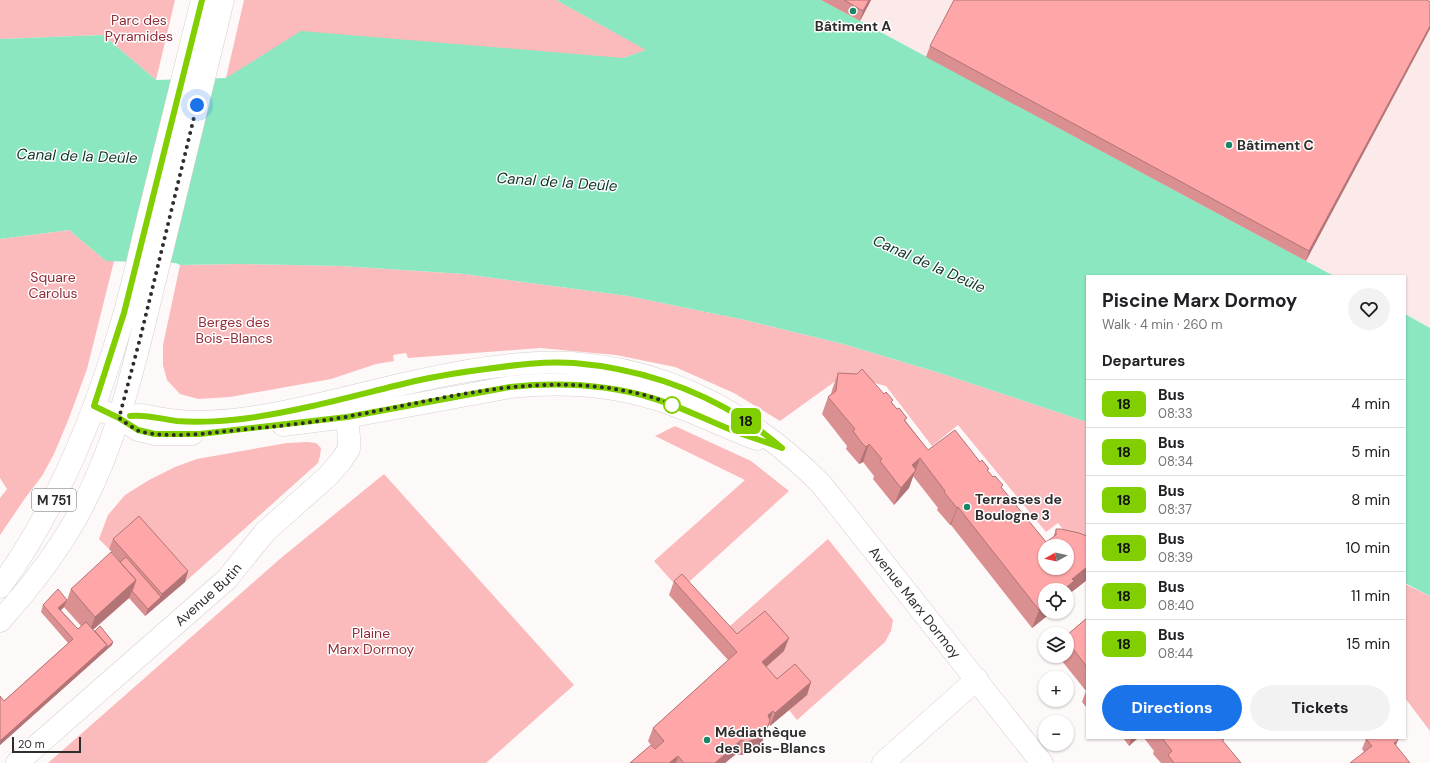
<!DOCTYPE html>
<meta charset="utf-8">
<style>
:root{--surface:#fff;--page:#f2f2f2;--text:#202124;--muted:#757577;--line:#e0e0e0;--accent:#1a73e8}
body{margin:0;font-family:"DM Sans",sans-serif;background:var(--page);color:var(--text);height:100vh;display:flex;flex-direction:column;font-size:15px;white-space:nowrap}
*{box-sizing:border-box;margin:0}
p{font-size:13px;color:var(--muted)}
.icon{flex:none;width:22px;height:22px;fill:none;stroke:currentColor;stroke-width:2;stroke-linecap:round;stroke-linejoin:round}
.map{position:relative;flex:1;overflow:hidden}
.sheet{position:absolute;left:1086px;top:275px;width:320px;height:464px;display:flex;flex-direction:column;background:var(--surface);border-radius:0px;box-shadow:0 1px 3px #0004}
.sheet>*{flex:none}
.badge{padding:0 8px;border-radius:6px;font-size:14px;line-height:26px}
.needle{width:26px;rotate:262deg}
.buttons{position:absolute;left:1038px;top:539px;display:grid;gap:8px}
.buttons a{display:grid;place-items:center;width:36px;height:36px;border-radius:50%;background:var(--surface);box-shadow:0 1px 3px #0004;font-size:20px}
.scale{position:absolute;left:12px;bottom:10px;width:69px;box-sizing:border-box;padding-left:4px;border:2px solid #2f2c2c;border-top:0;font-size:11px;line-height:14px;white-space:nowrap;color:#2f2c2c;-webkit-text-stroke:3px #fff;paint-order:stroke}
.you{position:absolute;width:20px;height:20px;margin:-10px;border:3px solid #fff;border-radius:50%;background:#1a73e8;box-shadow:0 0 0 6px #1a73e833}
.map>.badge{position:absolute;translate:-50% -50%;box-shadow:0 0 0 2px #fff}
h2{padding:0 16px;font-size:15px;line-height:36px}
.round{display:grid;place-items:center;flex:none;width:42px;height:42px;border-radius:21px;background:var(--page)}
.headline{display:flex;align-items:center;justify-content:space-between;height:68px;padding:0 16px}
h1{font-size:19px;font-weight:700;line-height:30px}
.primary-button{display:flex;gap:8px;margin-top:auto;padding:8px 16px}
.primary-button a{flex:1;height:46px;border-radius:24px;background:var(--accent);color:#fff;font-size:16px;font-weight:700;line-height:46px;text-align:center}
.primary-button a+a{background:var(--page);color:var(--text)}
ul{padding:0;list-style:none}
li{display:flex;align-items:center;gap:12px;height:48px;padding:0 16px;border-top:1px solid var(--line)}
li div{flex:1}
li b{display:block;font-size:15px}
li em{font-style:normal}
li .badge{min-width:44px;font-weight:700;text-align:center}
.map>svg:first-child{display:block}
.built{fill:#fceaea}
.green{fill:#fbbabb}
.water{fill:#8ae7c0}
.lines{fill:none;stroke-linecap:round;stroke-linejoin:round}
.minor-casing{stroke:#d7cece;stroke-width:23}
.primary-casing{stroke:#d7cece;stroke-width:23}
.minor{stroke:#fff;stroke-width:22}
.primary{stroke:#fff;stroke-width:22}
.wall{fill:#da8f90;fill-rule:evenodd}
.shaded-wall{fill:#b27476}
.building{fill:#fea6a8;stroke:#b27476;fill-rule:evenodd}
.line-casing{stroke:#fff;stroke-width:9}
.line{stroke:#81cf00;stroke-width:6}
.walk{stroke:#2f2c2c;stroke-width:4;stroke-dasharray:0 7.2}
.poi-dot{fill:#1b8663;stroke:#fff;stroke-width:1.5}
.stop-dot{fill:#fff;stroke:#81cf00;stroke-width:2}
.labels{text-anchor:middle;dominant-baseline:central;stroke-width:3;stroke-linejoin:round;paint-order:stroke}
.shield{fill:#fff;stroke:#6d6b6b;stroke-width:1}
.shield-label{font-size:13px;font-weight:bold;fill:#2f2c2c}
.park-label{font-size:14px;fill:#902c37;stroke:#fff}
.poi-label{font-size:14px;font-weight:bold;fill:#2f2c2c;stroke:#fff;text-anchor:start}
.street-label{font-size:14px;fill:#2f2c2c;stroke:#fff}
.water-label{font-size:15px;font-style:italic;fill:#0c3627;stroke:#fff}
</style>
<div class="map">
<svg width="1430" height="763" viewBox="0 0 1430 763">
<rect width="100%" height="100%" fill="#fef9f9"/>
<!-- built -->
<path class="built" d="M 821,0 L 1430,0 L 1430,328 L 1405,314 L 1405,276 L 1334,276 Z"/>
<!-- green -->
<path class="green" d="M 0,0 L 175,0 L 156,80 L 103,35 L 0,39 Z
M 244,0 L 556,0 L 647,50 L 623,58 L 226,78 Z
M 69,230 L 106,261 L 114,261 L 87,369 L 69,418 L 54,454 L 42,476 L 26,497 L 0,535 L 0,498 L 7,489 L 0,478 L 0,239 Z
M 237,264 L 341,266 L 464,274 L 628,296 L 745,320 L 843,344 L 943,374 L 1087,422 L 1087,542 L 1070,538 L 1058,523 L 1046,532 L 958,425 L 932,446 L 886,386 L 844,375 L 780,421 L 734,393 L 675,367 L 616,355 L 540,348 L 408,358 L 406,353 L 393,355 L 394,361 L 376,364 L 331,379 L 230,397 L 198,399 L 180,394 L 167,380 L 163,365 L 163,345 L 180,265 Z
M 675,426 L 751,461 L 789,491 L 680,590 L 654,561 L 745,480 L 655,436 Z
M 307,442 L 316,443 L 321,448 L 320,456 L 318,463 L 185,582 L 136,526 L 109,549 L 99,539 L 108,515 L 125,495 L 149,480 L 175,467 L 197,459 L 287,443 Z
M 384,474 L 574,685 L 486,763 L 48,763 L 281,558 Z
M 828,539 L 893,620 L 891,631 L 885,642 L 797,720 L 789,710 L 806,695 L 772,693 L 721,634 Z
M 1405,584 L 1430,596 L 1430,731 L 1405,698 Z"/>
<!-- water -->
<path class="water" d="M 556,0 L 821,0 L 1334,276 L 1087,276 L 1087,422 L 943,374 L 843,344 L 745,320 L 628,296 L 464,274 L 341,266 L 237,264 L 180,265 L 176,263 L 106,261 L 69,230 L 0,239 L 0,39 L 103,35 L 156,80 L 226,78 L 301,31 L 623,58 L 646,50 Z
M 1405,314 L 1430,328 L 1430,596 L 1405,583 Z"/>
<g class="lines">
<defs>
<g id="minor">
<path d="M 94,407 L 119,418 L 138,430 L 155,434 L 192,434"/>
<path id="s1" d="M 119,418 C 126,417 133,415 141,415 C 145,415 148,416 152,417 C 160,419 169,420 178,421 C 199,423 228,421 249,418 C 305,410 361,393 417,381 C 466,370 522,360 572,363 C 672,370 753,415 822,485 L 1042,763"/>
<path d="M 283,425 L 347,417 L 510,387 C 558,382 606,384 652,398 C 688,408 721,426 757,439"/>
<path id="s2" d="M 17,763 L 227,579 L 265,532 L 329,475 L 341,461 L 349,449 L 349,437 L 345,401"/>
<path d="M 883,763 L 977,679"/>
</g>
<path id="primary" d="M 0,587 C 56,510 93,420 120,329 C 132,290 140,250 150,210 C 168,140 185,70 202,0
M 0,621 C 26,592 51,561 71,527 C 120,445 139,343 162,251 C 182,167 203,84 223,0"/>
</defs>
<!-- minor casing -->
<use href="#minor" class="minor-casing"/>
<!-- primary casing -->
<use href="#primary" class="primary-casing"/>
<!-- minor -->
<use href="#minor" class="minor"/>
<!-- primary -->
<use href="#primary" class="primary"/>
</g>
<!-- wall -->
<path class="wall" d="M 821,0 L 871,0 L 860,21 Z
M 1427,0 L 1306,261 L 926,57 L 930,46 Z
M 838,373 L 884,394 L 892,403 L 928,450 L 980,462 L 1046,542 L 1053,538 L 1056,529 L 1087,536 L 1087,580 L 1069,594 L 1067,599 L 1067,590 L 1045,612 L 1052,612 L 1032,628 L 951,525 L 950,525 L 937,510 L 938,508 L 913,476 L 909,488 L 894,505 L 873,479 L 874,476 L 863,462 L 859,464 L 846,449 L 847,446 L 822,414 L 828,397 L 831,394 L 832,390 Z
M 113,539 L 188,571 L 185,582 L 145,616 L 129,598 L 93,630 L 95,631 L 113,642 L 112,645 L 0,745 L 0,696 L 4,701 L 68,643 L 41,612 L 43,605 L 67,600 L 71,589 L 120,562 L 109,549 ZM 64,607 L 81,626 L 78,629 L 61,610 Z
M 674,581 L 737,634 L 784,651 L 766,667 L 777,679 L 811,682 L 807,695 L 770,726 L 769,724 L 759,750 L 741,755 L 736,754 L 725,763 L 630,763 L 651,745 L 648,741 L 653,728 L 728,660 L 669,595 Z
M 1087,618 L 1087,708 L 1082,702 L 1086,691 L 1058,656 L 1067,656 L 1067,635 Z
M 1123,738 L 1138,738 L 1129,746 Z
M 1144,738 L 1223,738 L 1224,739 L 1223,742 L 1241,763 L 1161,763 L 1153,754 L 1154,751 Z
M 1366,739 L 1396,745 L 1364,752 L 1362,749 Z"/>
<!-- shaded-wall -->
<path class="shaded-wall" d="M 869,0 L 871,0 L 860,21 L 863,11 Z
M 1430,26 L 1430,29 L 1306,261 L 1309,251 Z
M 869,444 L 863,462 L 859,464 L 866,447 Z
M 920,458 L 909,488 L 894,505 L 901,488 L 912,465 Z
M 958,507 L 951,525 L 950,525 L 957,508 Z
M 1087,567 L 1087,580 L 1069,594 L 1067,599 L 1067,590 L 1063,590 L 1072,579 Z
M 188,571 L 185,582 L 145,616 L 148,609 L 161,597 L 162,594 Z
M 136,580 L 129,598 L 88,634 L 95,617 Z
M 67,600 L 64,607 L 56,615 L 58,608 Z
M 1045,605 L 1045,612 L 1052,612 L 1032,628 L 1039,610 Z
M 789,638 L 784,651 L 757,675 L 762,662 Z
M 113,642 L 112,645 L 0,745 L 0,741 L 107,645 Z
M 811,682 L 807,695 L 770,726 L 775,713 Z
M 773,711 L 768,724 L 768,715 Z
M 770,721 L 759,750 L 741,755 L 746,742 Z
M 1131,738 L 1138,738 L 1129,746 Z
M 741,740 L 736,754 L 725,763 L 715,763 Z
M 1398,740 L 1394,750 L 1394,743 Z
M 678,756 L 676,763 L 669,763 Z"/>
<!-- building -->
<path class="building" d="M 844,0 L 869,0 L 863,11 Z
M 954,0 L 1427,0 L 1430,2 L 1430,26 L 1309,251 L 930,46 Z
M 862,369 L 884,394 L 886,392 L 893,400 L 891,402 L 897,409 L 899,408 L 907,418 L 904,420 L 928,450 L 955,430 L 980,462 L 982,460 L 989,469 L 987,470 L 993,477 L 995,476 L 1003,485 L 1001,487 L 1046,542 L 1056,535 L 1056,529 L 1061,529 L 1079,533 L 1087,536 L 1087,567 L 1072,579 L 1074,581 L 1063,590 L 1045,590 L 1045,605 L 1039,610 L 958,507 L 957,508 L 944,492 L 945,491 L 920,458 L 912,465 L 916,470 L 901,488 L 880,461 L 882,459 L 869,444 L 866,447 L 861,442 L 853,431 L 855,429 L 828,397 L 836,391 L 838,373 L 857,374 ZM 1045,546 L 1067,546 L 1067,568 L 1045,568 Z
M 139,516 L 188,571 L 162,594 L 113,539 Z
M 111,552 L 136,580 L 95,617 L 71,589 Z
M 126,557 L 161,597 L 148,609 L 132,591 L 136,580 L 120,562 Z
M 682,574 L 737,634 L 765,611 L 789,638 L 762,662 L 777,679 L 795,664 L 811,682 L 775,713 L 773,711 L 768,715 L 770,721 L 763,737 L 746,742 L 741,740 L 715,763 L 684,763 L 678,756 L 669,763 L 630,763 L 651,745 L 655,749 L 664,741 L 653,728 L 737,652 L 674,581 Z
M 58,589 L 67,600 L 58,608 L 78,629 L 86,622 L 107,645 L 0,741 L 0,696 L 4,701 L 73,639 L 43,605 Z
M 1087,618 L 1087,667 L 1067,641 L 1067,635 Z
M 100,626 L 113,642 L 105,649 L 107,645 L 95,631 Z
M 1162,738 L 1223,738 L 1224,739 L 1222,740 L 1241,763 L 1174,763 L 1168,755 L 1172,751 Z
M 1367,738 L 1397,738 L 1398,740 L 1394,743 L 1410,763 L 1350,763 L 1372,746 L 1366,739 Z"/>
<g class="lines">
<defs>
<path id="line" d="M 130,416 C 146,414 161,419 177,421 C 198,423 229,421 249,418 C 305,410 360,394 415,381 C 438,376 462,372 486,369 C 515,365 545,361 574,363 C 634,368 693,387 744,419 C 757,428 770,438 782,448 C 766,442 750,437 734,431 C 706,420 680,406 652,398 C 606,384 558,382 510,387 L 347,417 L 200,434 L 155,434 L 138,430 L 119,418 L 94,406 L 124,313 L 202,0"/>
</defs>
<!-- line casing -->
<use href="#line" class="line-casing"/>
<!-- line -->
<use href="#line" class="line"/>
<!-- walk -->
<path class="walk" d="M 197,105 L 141,335 L 119,418 C 125,422 132,428 139,431 C 166,439 210,433 238,430 C 279,426 321,422 361,414 C 445,398 528,375 615,389 C 634,392 656,397 672,405"/>
</g>
<!-- markers -->
<g class="poi-dot">
<circle cx="853" cy="11" r="4"/>
<circle cx="1229" cy="145" r="4"/>
<circle cx="967" cy="507" r="4"/>
<circle cx="707" cy="740" r="4"/>
</g>
<circle class="stop-dot" cx="672" cy="405" r="8"/>
<g class="labels">
<!-- shield labels -->
<rect class="shield" x="32" y="489" width="44" height="22" rx="3"/>
<g class="shield-label">
<text x="54" y="500">M 751</text>
</g>
<!-- park labels -->
<g class="park-label">
<text x="139" y="20">Parc des<tspan x="139" dy="16">Pyramides</tspan></text>
<text x="53" y="277">Square<tspan x="53" dy="16">Carolus</tspan></text>
<text x="234" y="322">Berges des<tspan x="234" dy="16">Bois-Blancs</tspan></text>
<text x="371" y="633">Plaine<tspan x="371" dy="16">Marx Dormoy</tspan></text>
</g>
<!-- poi labels -->
<g class="poi-label">
<text x="853" y="26" text-anchor="middle">Bâtiment A</text>
<text x="1237" y="145">Bâtiment C</text>
<text x="975" y="499">Terrasses de<tspan x="975" dy="16">Boulogne 3</tspan></text>
<text x="715" y="732">Médiathèque<tspan x="715" dy="16">des Bois-Blancs</tspan></text>
</g>
<!-- street labels -->
<g class="street-label">
<text stroke="none"><textPath href="#s2" startOffset="255">Avenue Butin</textPath></text>
<text stroke="none"><textPath href="#s1" startOffset="894">Avenue Marx Dormoy</textPath></text>
</g>
<!-- water labels -->
<g class="water-label">
<text transform="translate(77 156) rotate(2)">Canal de la Deûle</text>
<text transform="translate(557 182) rotate(4)">Canal de la Deûle</text>
<text transform="translate(929 264) rotate(24)">Canal de la Deûle</text>
</g>
</g>
</svg>
<div class="buttons">
<a><svg class="needle" viewBox="-14 -14 28 28"><path d="M0-13l5 13h-10z" fill="#e53935"/><path d="M0 13l5-13h-10z" fill="#757577"/></svg></a>
<a><svg class="icon" aria-label="locate" viewBox="0 0 24 24"><circle cx="12" cy="12" r="6"/><path d="M12 2v4M12 18v4M2 12h4M18 12h4"/></svg></a>
<a><svg class="icon" aria-label="layers" viewBox="0 0 24 24"><path d="M12 4l9 5-9 5-9-5zM3 14l9 5 9-5"/></svg></a>
<a>+</a>
<a>−</a>
</div>
<div class="scale">20 m</div>
<div class="you" style="left:197px;top:105px"></div>
<b class="badge" style="left:746px;top:421px;background:#81cf00;color:#111">18</b>
<section class="sheet">
<div class="headline"><div><h1>Piscine Marx Dormoy</h1><p>Walk · 4 min · 260 m</p></div><a class="round"><svg class="icon" aria-label="heart" viewBox="0 0 24 24"><path d="M12 20l-8-8c-3-5 5-10 8-4 3-6 11-1 8 4z"/></svg></a></div>
<h2>Departures</h2>
<ul>
<li><span class="badge" style="background:#81cf00;color:#111">18</span><div><b>Bus</b><p>08:33</p></div><em>4 min</em></li>
<li><span class="badge" style="background:#81cf00;color:#111">18</span><div><b>Bus</b><p>08:34</p></div><em>5 min</em></li>
<li><span class="badge" style="background:#81cf00;color:#111">18</span><div><b>Bus</b><p>08:37</p></div><em>8 min</em></li>
<li><span class="badge" style="background:#81cf00;color:#111">18</span><div><b>Bus</b><p>08:39</p></div><em>10 min</em></li>
<li><span class="badge" style="background:#81cf00;color:#111">18</span><div><b>Bus</b><p>08:40</p></div><em>11 min</em></li>
<li><span class="badge" style="background:#81cf00;color:#111">18</span><div><b>Bus</b><p>08:44</p></div><em>15 min</em></li>
</ul>
<div class="primary-button"><a>Directions</a><a>Tickets</a></div>
</section>
</div>
